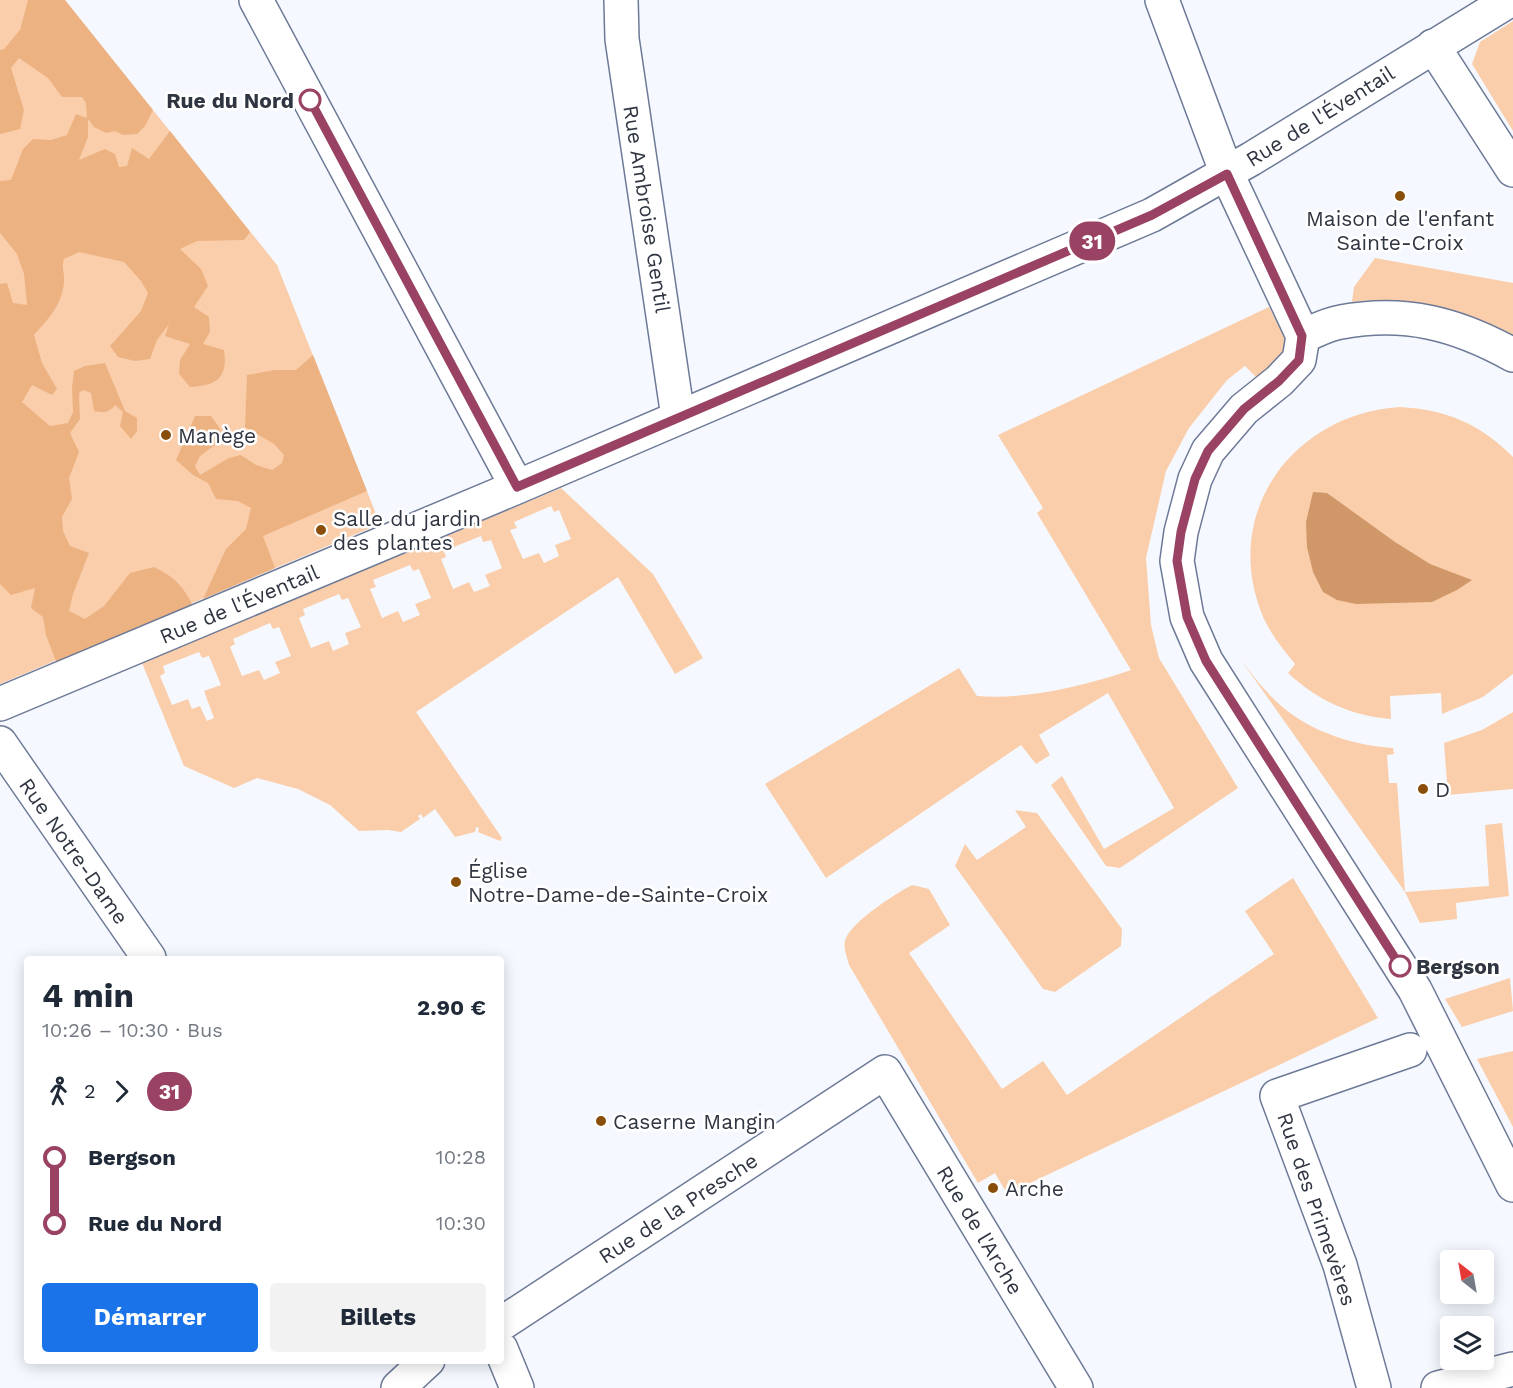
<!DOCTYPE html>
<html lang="fr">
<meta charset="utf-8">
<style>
:root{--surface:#fff;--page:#f2f2f3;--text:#1f2937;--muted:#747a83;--accent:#1a73e8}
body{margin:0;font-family:"Work Sans",sans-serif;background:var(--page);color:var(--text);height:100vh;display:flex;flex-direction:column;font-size:22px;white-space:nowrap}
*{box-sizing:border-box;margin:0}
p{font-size:20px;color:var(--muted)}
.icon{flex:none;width:33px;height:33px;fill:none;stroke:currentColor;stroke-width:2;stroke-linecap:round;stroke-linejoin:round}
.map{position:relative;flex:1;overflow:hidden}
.side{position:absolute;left:24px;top:956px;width:480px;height:408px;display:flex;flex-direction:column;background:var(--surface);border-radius:6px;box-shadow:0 3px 15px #0003}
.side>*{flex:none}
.badge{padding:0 12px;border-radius:20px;font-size:21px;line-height:39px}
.needle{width:39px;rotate:329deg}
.buttons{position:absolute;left:1440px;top:1250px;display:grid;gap:12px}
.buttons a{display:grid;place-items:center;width:54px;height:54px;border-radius:6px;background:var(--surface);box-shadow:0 3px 15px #0003;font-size:30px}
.map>.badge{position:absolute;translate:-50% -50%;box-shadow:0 0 0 3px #fff}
.legs{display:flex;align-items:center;gap:9px;height:66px;padding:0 18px;font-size:20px}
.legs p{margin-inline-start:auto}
.headline{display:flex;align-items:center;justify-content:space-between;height:102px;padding:0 18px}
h1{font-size:33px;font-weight:700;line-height:45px}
.cta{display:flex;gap:12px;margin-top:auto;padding:12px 18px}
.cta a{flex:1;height:69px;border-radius:6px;background:var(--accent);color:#fff;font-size:24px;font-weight:700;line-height:69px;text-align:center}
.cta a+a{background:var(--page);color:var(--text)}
ul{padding:0 18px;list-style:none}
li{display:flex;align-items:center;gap:21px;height:66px;font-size:22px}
li i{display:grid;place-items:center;width:9px;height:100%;margin:0 8px;background:currentColor}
li i::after{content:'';width:15px;height:15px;margin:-8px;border:4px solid;border-radius:50%;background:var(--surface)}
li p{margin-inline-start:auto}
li:first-child i{background:linear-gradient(#0000 50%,currentColor 0)}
li:last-child i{background:linear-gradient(currentColor 50%,#0000 0)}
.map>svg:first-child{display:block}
.green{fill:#faceaa;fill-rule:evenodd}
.forest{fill:#ecb282}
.water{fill:#d09868}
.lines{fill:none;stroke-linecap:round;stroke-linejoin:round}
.minor-casing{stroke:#6d7a97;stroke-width:36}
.minor{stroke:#fff;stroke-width:33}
.line-1-casing{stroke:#fff;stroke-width:14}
.line-1{stroke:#994263;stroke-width:9}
.stop-1-dot{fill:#fff;stroke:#994263;stroke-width:3}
.poi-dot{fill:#8a4e0b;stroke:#fff;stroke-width:2}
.labels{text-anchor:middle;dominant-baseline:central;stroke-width:5;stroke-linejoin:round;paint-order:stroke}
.stop-label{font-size:21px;font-weight:bold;fill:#2f3541;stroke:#fff;text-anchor:end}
.street-label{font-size:21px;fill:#2f3541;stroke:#fff}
.poi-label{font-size:21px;fill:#2f3541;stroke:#fff;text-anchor:start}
</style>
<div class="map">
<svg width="1513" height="1388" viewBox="0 0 1513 1388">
<rect width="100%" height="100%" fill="#f5f8ff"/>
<!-- green -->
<path class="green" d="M 0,0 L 65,0 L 277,265 L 380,524 L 0,684 Z
M 1513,21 L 1513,131 L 1472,64 L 1480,42 Z
M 1375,258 L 1513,283 L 1513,335 C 1463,309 1408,296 1352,302 L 1354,287 Z
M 1269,307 L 1285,338 L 1283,357 L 1258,379 L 1245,366 L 1227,380 L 1189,428 L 1166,471 L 1146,558 L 1151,625 L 1159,658 L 1238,788 L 1120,868 L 1106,866 L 1051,785 L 1062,776 L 1104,849 L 1174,808 L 1108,693 L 1039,735 L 1050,755 L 1036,764 L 1021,745 L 826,878 L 765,784 L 959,668 L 977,696 C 1027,700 1084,686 1131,670 L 1037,513 L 1043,508 L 998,435 Z
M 1400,407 C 1447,410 1479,423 1513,457 L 1513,674 L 1483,697 L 1442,714 L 1441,693 L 1390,696 L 1391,719 C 1351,716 1317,700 1288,673 L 1295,664 C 1284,650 1272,636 1264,619 C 1219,516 1291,414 1400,407 Z
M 561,488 L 653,574 L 703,658 L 675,674 L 618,577 L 416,712 L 502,838 L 500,841 L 478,832 L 479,828 L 476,827 L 475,832 L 455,837 L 435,809 L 423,818 L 421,814 L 418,816 L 420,819 L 401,832 L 388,830 L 359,831 L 330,805 L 298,789 L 257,778 L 234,788 L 184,766 L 142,663 ZM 551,506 L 554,512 L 559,510 L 571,539 L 555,545 L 559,556 L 544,563 L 539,553 L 523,559 L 510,530 L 517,528 L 514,522 ZM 481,536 L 483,542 L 491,540 L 502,568 L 485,575 L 490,586 L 474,592 L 469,582 L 453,589 L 441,559 L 446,557 L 444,551 ZM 410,565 L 413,571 L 419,569 L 431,598 L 415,604 L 420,615 L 403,622 L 398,611 L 382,618 L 370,589 L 376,587 L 373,580 ZM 339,594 L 342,600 L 348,598 L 361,627 L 345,633 L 349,644 L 333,651 L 329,641 L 311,648 L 299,618 L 305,615 L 303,609 ZM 270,623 L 273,629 L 279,627 L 291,656 L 275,662 L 280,673 L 264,680 L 259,670 L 242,676 L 230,647 L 235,644 L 233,639 ZM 199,652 L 202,658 L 209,656 L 221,685 L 204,691 L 214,718 L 207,721 L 200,706 L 192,709 L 188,699 L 172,705 L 160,676 L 165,673 L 163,666 Z
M 1241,660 C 1250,671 1258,683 1268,693 C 1299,728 1348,745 1393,748 L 1394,754 L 1387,755 L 1389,783 L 1397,783 L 1405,892 L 1489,886 L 1485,825 L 1502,823 L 1509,896 L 1456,903 L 1457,919 L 1420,923 L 1405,892 Z
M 1513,712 L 1513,789 L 1448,795 L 1444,743 L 1482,730 Z
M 1015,810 L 1037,813 L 1122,929 L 1121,946 L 1055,992 L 1043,989 L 955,866 L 965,844 L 977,860 L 1026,827 Z
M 1293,878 L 1378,1018 L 1007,1194 L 995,1173 L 978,1183 L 849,965 C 847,956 842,947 846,938 C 854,920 895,894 912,885 L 929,889 L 950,925 L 909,953 L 1002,1089 L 1043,1061 L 1067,1095 L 1274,954 L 1245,911 Z
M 1510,978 L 1513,1011 L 1462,1027 L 1445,999 Z
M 1513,1051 L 1513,1127 L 1477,1059 Z"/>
<!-- forest -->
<path class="forest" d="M 28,0 L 65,0 L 153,110 L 145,126 L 137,134 L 123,135 L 115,131 L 106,133 L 94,127 L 88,119 L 88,137 L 79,160 L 105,149 L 115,154 L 119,167 L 127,166 L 132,148 L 149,159 L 170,131 L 250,232 L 244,240 L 197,241 L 180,249 L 201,269 L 208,286 L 194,307 L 209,317 L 210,332 L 203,344 L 224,350 C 228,378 217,386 190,387 L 179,374 L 180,360 L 190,344 L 165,336 L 169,324 L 157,340 L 150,359 L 135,361 L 118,357 L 110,346 L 141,311 L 148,293 L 141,281 L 124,262 L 79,252 L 64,259 C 61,269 65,272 64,282 C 62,305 49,318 34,335 L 42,363 L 57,389 L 52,395 L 32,385 L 22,402 L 50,426 L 68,423 L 73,412 L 72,388 L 74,371 L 85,366 L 105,363 L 125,411 L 137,418 L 137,431 L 131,439 L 120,426 L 123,412 L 115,405 C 110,413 102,413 94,411 L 91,393 L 83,390 L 79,393 L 80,419 L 70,433 L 79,452 L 69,478 L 72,499 L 62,517 L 63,531 L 70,546 L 89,553 L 73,594 L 69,611 L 85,619 L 104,606 L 130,573 L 154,567 C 175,577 184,587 194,608 L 75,661 L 56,661 L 46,635 L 43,617 L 31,608 L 35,588 L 11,595 L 0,584 L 0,284 L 7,283 L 13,303 L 27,305 L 24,274 L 17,254 L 0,233 L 0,181 L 11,180 L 23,149 L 33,139 L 51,140 L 67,135 L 76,114 L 87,118 L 86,103 L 82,97 L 62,97 L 48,78 L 19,58 L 11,68 L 24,110 L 20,129 L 0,134 L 0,50 L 4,49 L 20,30 Z
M 313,355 L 367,491 L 263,536 L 275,568 L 203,599 L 226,549 L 246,529 L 251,508 L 238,501 L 216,499 L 208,483 L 193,475 L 176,460 L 195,416 L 211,416 L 219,427 L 223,439 L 200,456 L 195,466 L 200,475 L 229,458 L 241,455 L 256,465 L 272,470 L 282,463 L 284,455 L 274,444 L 245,427 L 247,375 L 275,370 L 296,370 Z"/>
<!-- water -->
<path class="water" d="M 1313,492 L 1327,493 L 1395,542 L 1430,564 L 1472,580 L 1457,590 L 1432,602 L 1356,604 L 1337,600 L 1323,592 L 1313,572 L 1307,547 L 1306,522 Z"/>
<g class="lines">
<defs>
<path id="minor" d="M 256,0 L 517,487
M 621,0 L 622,39 L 678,417
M 1162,0 L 1227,174 L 1303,336 L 1299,360 L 1279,381 L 1244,409 L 1208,451 L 1195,479 L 1181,532 L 1177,561 L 1187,617 L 1206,661 L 1415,990 L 1513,1185
M 1433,46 L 1513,170
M 1303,336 C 1315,331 1328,324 1341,322 C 1405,310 1457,324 1513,355
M 0,704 L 517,487 L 1152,215 L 1251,159 L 1510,0
M 0,743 L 149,958
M 501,1324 L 885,1072 L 1076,1388
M 501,1349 L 517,1388
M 398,1388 L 428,1360
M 1374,1388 L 1340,1265 L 1277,1096 L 1410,1050
M 1438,1388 L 1513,1369"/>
</defs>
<!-- minor casing -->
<use href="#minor" class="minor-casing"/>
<!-- minor -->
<use href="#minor" class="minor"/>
</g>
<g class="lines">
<defs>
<path id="line-1" d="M 310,100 L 517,487 L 1152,215 L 1227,174 L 1302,336 L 1299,360 L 1279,381 L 1244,409 L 1208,451 L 1195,479 L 1181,532 L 1177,561 L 1187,617 L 1206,661 L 1400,966"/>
</defs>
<!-- line-1 casing -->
<use href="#line-1" class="line-1-casing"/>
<!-- line-1 -->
<use href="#line-1" class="line-1"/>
</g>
<!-- markers -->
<g class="stop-1-dot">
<circle cx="310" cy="100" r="10"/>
<circle cx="1400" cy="966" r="10"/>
</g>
<g class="poi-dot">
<circle cx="1400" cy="196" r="6"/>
<circle cx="166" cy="435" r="6"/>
<circle cx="321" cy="530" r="6"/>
<circle cx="1423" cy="789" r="6"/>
<circle cx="456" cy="882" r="6"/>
<circle cx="601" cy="1121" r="6"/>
<circle cx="993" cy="1188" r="6"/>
</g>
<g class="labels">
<!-- stop labels -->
<g class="stop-label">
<text x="294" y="100">Rue du Nord</text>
<text x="1416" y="966" text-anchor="start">Bergson</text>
</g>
<!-- street labels -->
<g class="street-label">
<text transform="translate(1320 116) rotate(-32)">Rue de l'Éventail</text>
<text transform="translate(647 209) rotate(81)">Rue Ambroise Gentil</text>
<text transform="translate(239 604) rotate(-23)">Rue de l'Éventail</text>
<text transform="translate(74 851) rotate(55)">Rue Notre-Dame</text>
<text transform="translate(678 1208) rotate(-33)">Rue de la Presche</text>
<text transform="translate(1317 1209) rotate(71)">Rue des Primevères</text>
<text transform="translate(980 1230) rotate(59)">Rue de l'Arche</text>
</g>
<!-- poi labels -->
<g class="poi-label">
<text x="1400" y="218" text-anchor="middle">Maison de l'enfant<tspan x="1400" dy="24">Sainte-Croix</tspan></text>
<text x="178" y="435">Manège</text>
<text x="333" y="518">Salle du jardin<tspan x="333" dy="24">des plantes</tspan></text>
<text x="1435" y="789">D</text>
<text x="468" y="870">Église<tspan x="468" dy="24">Notre-Dame-de-Sainte-Croix</tspan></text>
<text x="613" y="1121">Caserne Mangin</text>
<text x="1005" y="1188">Arche</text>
</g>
</g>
</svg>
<div class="buttons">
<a><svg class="needle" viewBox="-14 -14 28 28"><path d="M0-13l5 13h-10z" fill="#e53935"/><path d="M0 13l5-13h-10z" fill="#747a83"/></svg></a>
<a><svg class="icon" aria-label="layers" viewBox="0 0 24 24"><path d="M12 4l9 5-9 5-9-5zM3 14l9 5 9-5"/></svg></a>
</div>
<b class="badge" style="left:1092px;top:241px;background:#994263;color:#fff">31</b>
<section class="side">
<div class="headline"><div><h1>4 min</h1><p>10:26 – 10:30 · Bus</p></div><b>2.90 €</b></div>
<div class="legs"><svg class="icon" aria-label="walk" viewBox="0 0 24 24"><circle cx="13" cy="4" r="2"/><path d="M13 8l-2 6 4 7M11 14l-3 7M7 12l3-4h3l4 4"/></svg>2<svg class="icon" aria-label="forward" viewBox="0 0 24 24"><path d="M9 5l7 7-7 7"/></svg><b class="badge" style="background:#994263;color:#fff">31</b></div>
<ul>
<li><i style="color:#994263"></i><b>Bergson</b><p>10:28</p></li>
<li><i style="color:#994263"></i><b>Rue du Nord</b><p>10:30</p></li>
</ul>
<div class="cta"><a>Démarrer</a><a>Billets</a></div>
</section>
</div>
